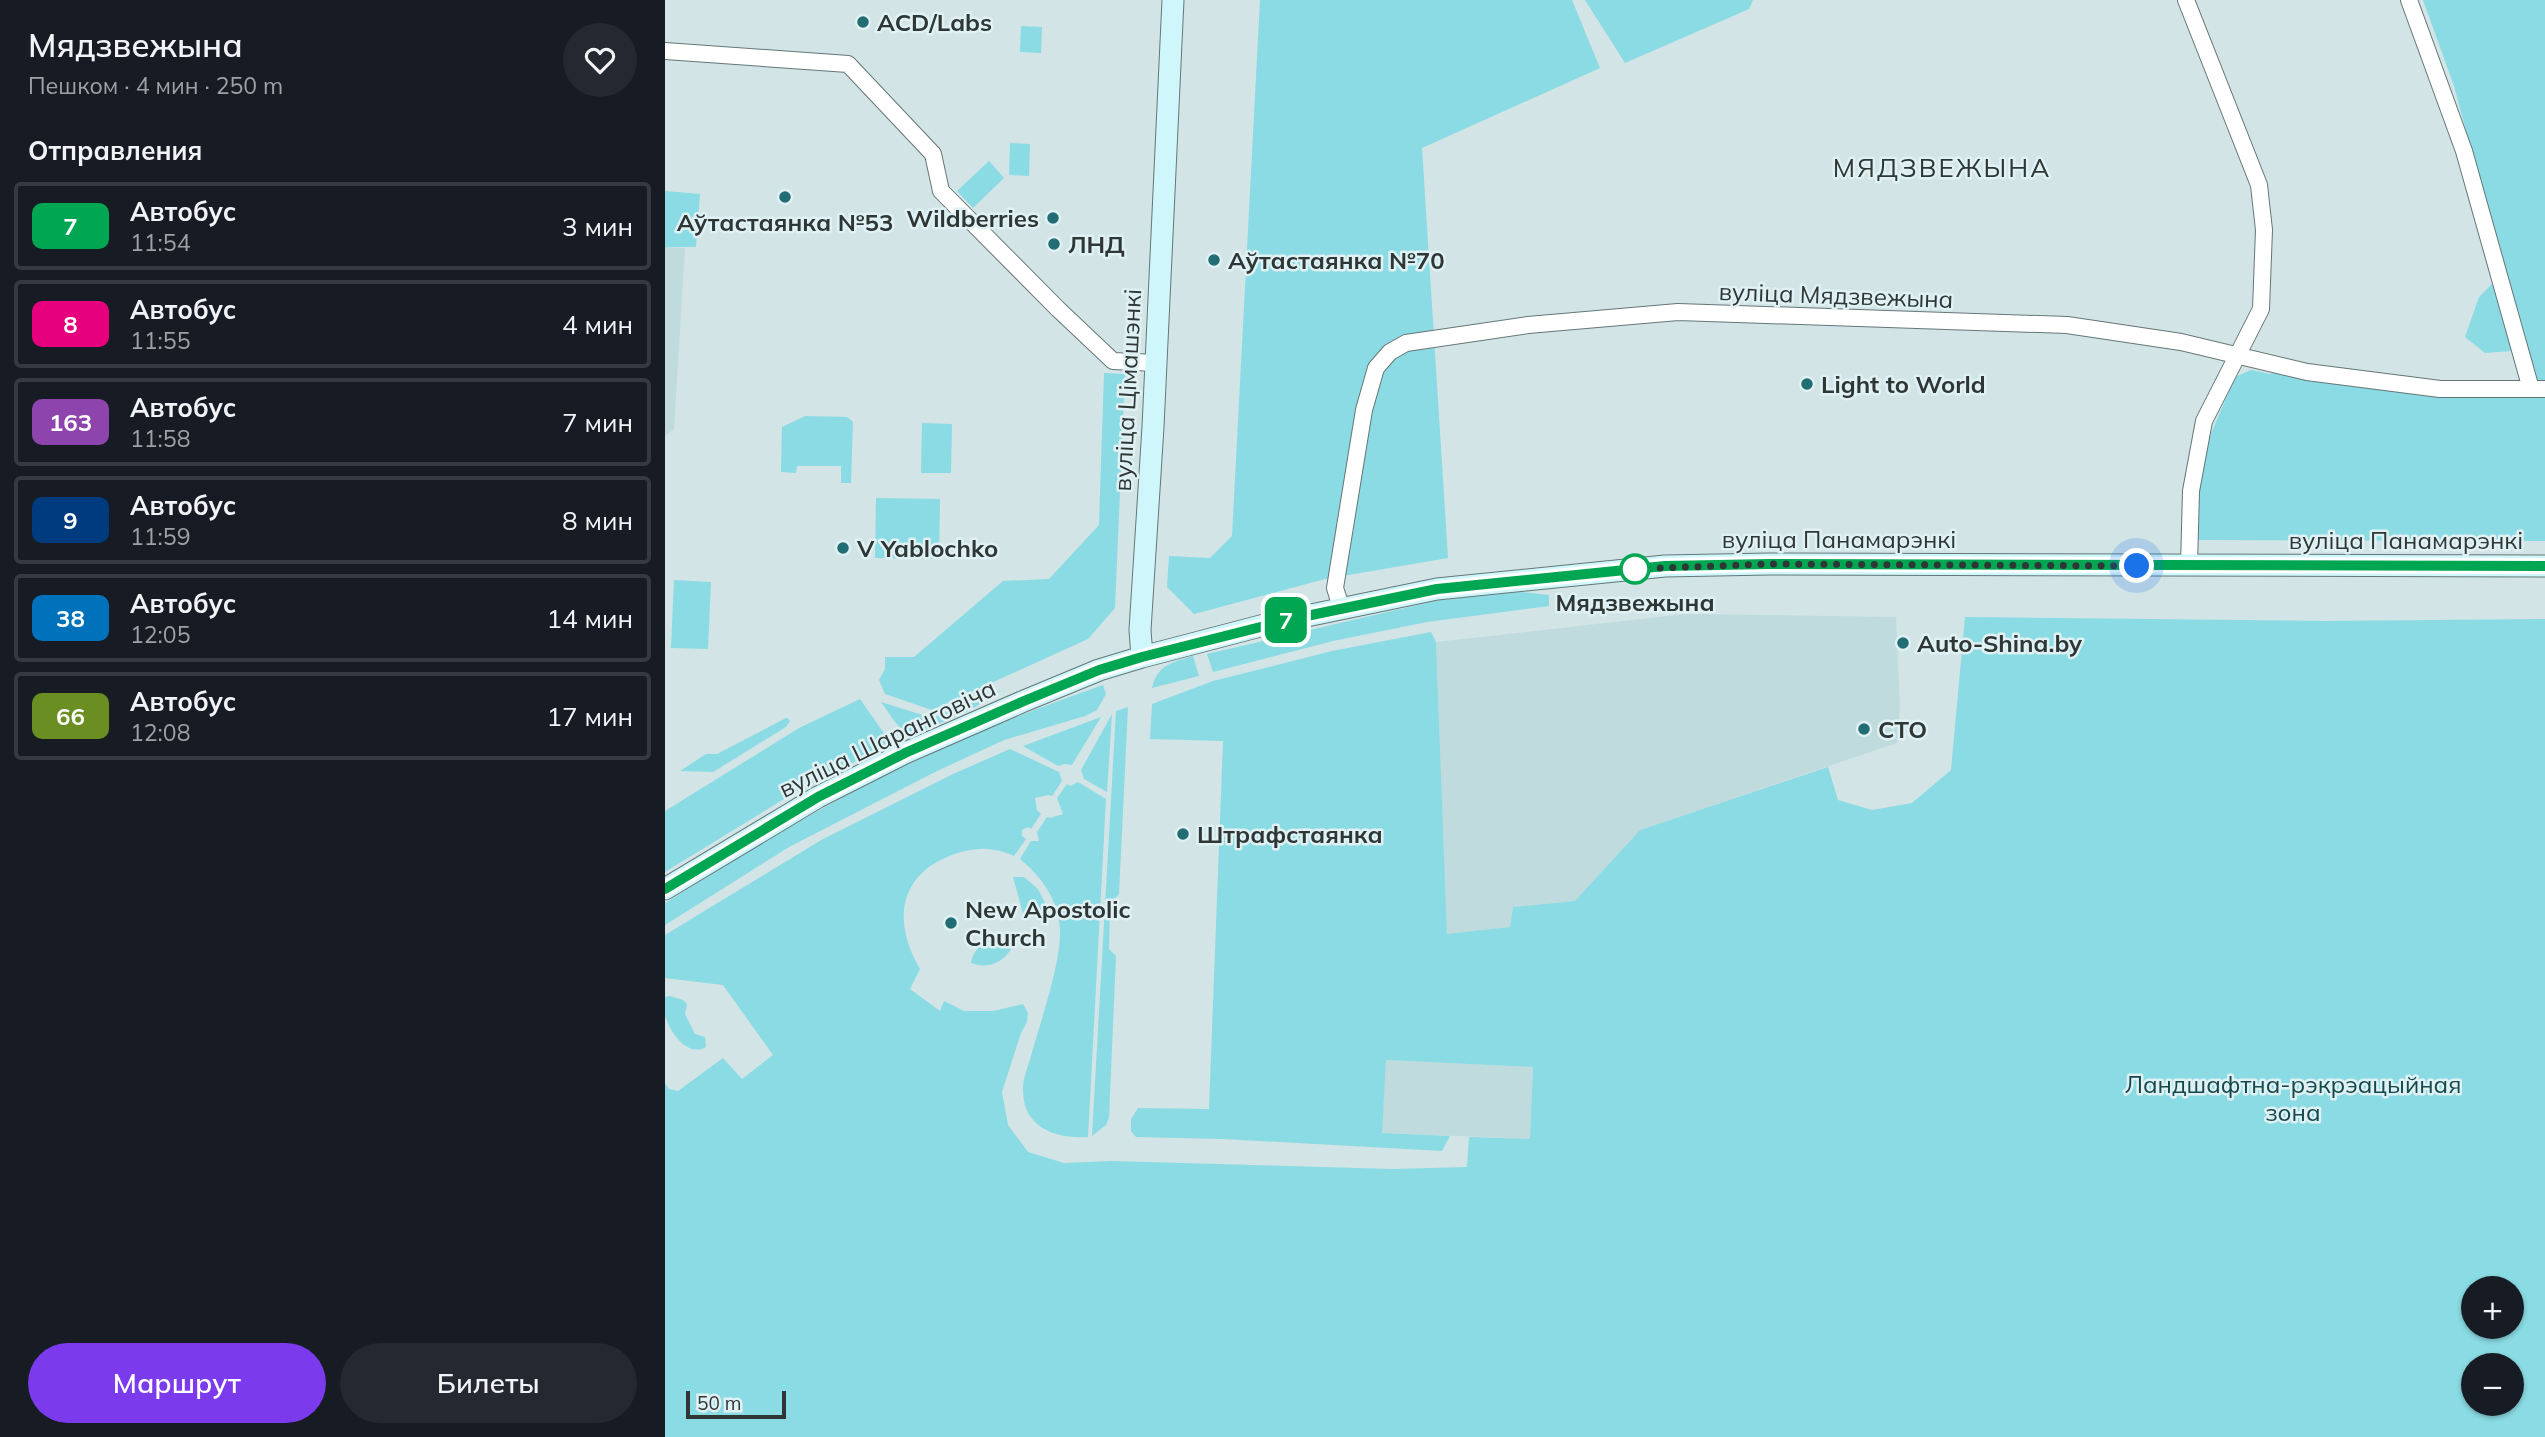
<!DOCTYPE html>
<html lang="ru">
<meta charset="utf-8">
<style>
:root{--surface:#171b24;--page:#242831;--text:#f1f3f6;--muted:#9ea1a6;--line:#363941;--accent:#7c3aed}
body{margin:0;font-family:Mulish,sans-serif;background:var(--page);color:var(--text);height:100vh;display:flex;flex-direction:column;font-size:26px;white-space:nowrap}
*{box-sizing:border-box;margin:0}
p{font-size:23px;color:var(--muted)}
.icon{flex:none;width:38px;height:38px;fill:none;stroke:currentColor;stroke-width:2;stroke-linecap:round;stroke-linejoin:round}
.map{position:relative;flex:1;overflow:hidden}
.sheet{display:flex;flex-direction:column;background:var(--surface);width:665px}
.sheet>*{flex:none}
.badge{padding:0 14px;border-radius:10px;font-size:24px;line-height:46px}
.tools{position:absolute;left:1796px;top:1276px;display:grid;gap:14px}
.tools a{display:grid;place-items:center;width:63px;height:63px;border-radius:50%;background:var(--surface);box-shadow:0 2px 5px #0004;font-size:35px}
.scale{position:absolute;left:21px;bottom:18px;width:100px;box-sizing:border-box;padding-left:7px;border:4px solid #2e3636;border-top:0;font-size:19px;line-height:24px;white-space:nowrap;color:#2e3636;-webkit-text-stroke:5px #dff1f3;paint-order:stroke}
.you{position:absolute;width:35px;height:35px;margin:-18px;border:5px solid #fff;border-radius:50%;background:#1a73e8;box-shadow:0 0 0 10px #1a73e833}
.map>.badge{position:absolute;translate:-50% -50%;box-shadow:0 0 0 4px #fff}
h2{padding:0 28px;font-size:26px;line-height:63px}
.round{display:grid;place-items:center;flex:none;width:74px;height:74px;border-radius:37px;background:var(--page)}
.summary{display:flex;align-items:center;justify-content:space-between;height:119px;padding:0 28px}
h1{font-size:33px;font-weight:600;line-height:52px}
.action{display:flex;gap:14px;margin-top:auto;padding:14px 28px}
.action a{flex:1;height:80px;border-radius:42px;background:var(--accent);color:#fff;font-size:28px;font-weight:600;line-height:80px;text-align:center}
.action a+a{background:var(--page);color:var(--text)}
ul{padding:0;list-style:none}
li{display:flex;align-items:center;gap:21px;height:88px;margin:0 14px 10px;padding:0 14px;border:4px solid var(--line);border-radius:7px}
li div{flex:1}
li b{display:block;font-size:26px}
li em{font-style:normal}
li .badge{min-width:77px;font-weight:700;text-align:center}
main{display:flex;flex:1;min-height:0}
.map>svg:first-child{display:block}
.built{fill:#bfdbde}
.green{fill:#8adbe3;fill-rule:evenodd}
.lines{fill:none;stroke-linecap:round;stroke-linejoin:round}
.minor-casing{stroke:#657677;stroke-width:18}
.secondary-casing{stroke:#657677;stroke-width:23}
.minor{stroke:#fff;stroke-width:16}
.secondary{stroke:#cff7fb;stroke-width:21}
.line-casing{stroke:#fff;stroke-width:16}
.line{stroke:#00a651;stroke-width:10}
.walk{stroke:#2e3636;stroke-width:7;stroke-dasharray:0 12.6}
.poi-dot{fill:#226d74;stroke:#dff1f3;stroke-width:2.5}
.stop-dot{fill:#fff;stroke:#00a651;stroke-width:3.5}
.labels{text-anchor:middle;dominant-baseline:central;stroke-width:5;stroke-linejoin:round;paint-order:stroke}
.poi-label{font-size:24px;font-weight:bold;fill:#2e3636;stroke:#dff1f3;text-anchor:start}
.street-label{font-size:24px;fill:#2e3636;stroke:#dff1f3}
.stop-label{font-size:24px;font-weight:bold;fill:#2e3636;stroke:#dff1f3}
.park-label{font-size:24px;fill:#14484c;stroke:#dff1f3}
.neighbourhood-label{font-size:26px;letter-spacing:2px;fill:#2e3636;stroke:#dff1f3}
</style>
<main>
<section class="sheet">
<div class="summary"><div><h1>Мядзвежына</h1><p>Пешком · 4 мин · 250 m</p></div><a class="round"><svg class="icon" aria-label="heart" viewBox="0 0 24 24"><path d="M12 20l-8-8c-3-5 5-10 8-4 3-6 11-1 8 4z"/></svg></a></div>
<h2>Отправления</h2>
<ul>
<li><span class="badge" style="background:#00a651;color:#fff">7</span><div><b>Автобус</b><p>11:54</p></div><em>3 мин</em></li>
<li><span class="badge" style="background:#e6007e;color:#fff">8</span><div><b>Автобус</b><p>11:55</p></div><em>4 мин</em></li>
<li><span class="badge" style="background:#8e44ad;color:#fff">163</span><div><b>Автобус</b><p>11:58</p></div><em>7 мин</em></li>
<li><span class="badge" style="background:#003b80;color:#fff">9</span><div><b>Автобус</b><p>11:59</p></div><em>8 мин</em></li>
<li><span class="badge" style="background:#0072bc;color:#fff">38</span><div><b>Автобус</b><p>12:05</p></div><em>14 мин</em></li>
<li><span class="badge" style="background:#6b8e23;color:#fff">66</span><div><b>Автобус</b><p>12:08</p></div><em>17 мин</em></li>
</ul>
<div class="action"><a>Маршрут</a><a>Билеты</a></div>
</section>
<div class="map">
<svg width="1880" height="1437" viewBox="0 0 1880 1437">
<rect width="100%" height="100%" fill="#d2e4e6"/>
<!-- built -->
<path class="built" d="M 0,247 L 20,248 L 9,429 L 0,436 Z
M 1021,614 L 1231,617 L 1235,707 L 1232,743 L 975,830 L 910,901 L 848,907 L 845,927 L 782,935 L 771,642 Z
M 720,1060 L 868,1067 L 865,1139 L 717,1133 Z"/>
<!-- green -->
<path class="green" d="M 595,0 L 907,0 L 935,68 L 757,148 L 783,558 L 660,579 L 529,614 L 502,587 L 504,556 L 545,558 L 567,536 Z
M 920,0 L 1088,0 L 1084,9 L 960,63 Z
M 1758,0 L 1880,0 L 1880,384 L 1870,384 L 1860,350 L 1820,353 L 1800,337 L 1814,297 L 1839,272 L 1789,86 Z
M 356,26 L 377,27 L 376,53 L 355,52 Z
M 345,143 L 365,144 L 364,176 L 344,175 Z
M 324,161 L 339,178 L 308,208 L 292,191 Z
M 0,191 L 35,194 L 31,247 L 0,247 Z
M 1586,370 L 1605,374 L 1618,370 L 1880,395 L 1880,541 L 1530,540 L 1534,470 L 1545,436 L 1570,377 Z
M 439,373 L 460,374 L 450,608 L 423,639 L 267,710 L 220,694 L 214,680 L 220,669 L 220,657 L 249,657 L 338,581 L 384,579 L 434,525 Z
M 140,416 L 182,417 L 188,422 L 186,483 L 176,483 L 176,466 L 132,466 L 131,473 L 116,472 L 117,427 Z
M 257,423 L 287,424 L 286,473 L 256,473 Z
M 211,498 L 275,499 L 274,559 L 210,558 Z
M 9,580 L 46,582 L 43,649 L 6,648 Z
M 846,591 L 884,595 L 884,606 L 762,622 L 668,641 L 548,672 L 542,654 L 770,601 Z
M 1300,617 L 1660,621 L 1880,619 L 1880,1437 L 0,1437 L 0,1083 L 4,1089 L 13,1091 L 58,1058 L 77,1079 L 108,1055 L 58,985 L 0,978 L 0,935 L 158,839 L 288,774 L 345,749 L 394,772 L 397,781 L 387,796 L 383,795 L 370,798 L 372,810 L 376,814 L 366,829 L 363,827 L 357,830 L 357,836 L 361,839 L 349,856 C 328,846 308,847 287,855 C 232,875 228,924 255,969 L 245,989 L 275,1011 L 279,1001 L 299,1011 L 328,1011 L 358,1004 L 363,1013 L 362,1022 L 356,1033 L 337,1092 L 343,1125 L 363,1152 L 399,1163 L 446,1161 L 728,1169 L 802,1167 L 804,1137 L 865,1139 L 868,1067 L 721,1060 L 717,1133 L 785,1136 L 777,1151 L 558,1139 L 471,1137 L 466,1131 L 466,1119 L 473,1108 L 544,1109 L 558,741 L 485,739 L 487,704 L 548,681 L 667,651 L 766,632 L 771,642 L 782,934 L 845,927 L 848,907 L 910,901 L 975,830 L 1163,767 L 1173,800 L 1207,810 L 1247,803 L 1286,770 ZM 1808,1288 L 1846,1288 L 1846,1326 L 1808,1326 ZM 1808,1365 L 1846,1365 L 1846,1404 L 1808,1404 Z
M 528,656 L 534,676 L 487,688 C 492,665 508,662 528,656 Z
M 438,685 L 441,694 L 432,710 L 420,716 L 339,740 L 270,772 L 124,847 L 0,925 L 0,903 C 56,869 111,833 169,802 C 255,755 346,717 438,685 Z
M 337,690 L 307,709 L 250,734 C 233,732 226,715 216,702 L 267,718 Z
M 195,699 L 223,739 L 221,746 L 137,788 L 0,872 L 0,811 L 134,728 Z
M 463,707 L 454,894 L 445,903 L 444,949 L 451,956 L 444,1118 L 441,1125 L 427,1136 L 451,711 Z
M 447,714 L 442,792 L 419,779 L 416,770 Z
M 436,717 L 407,765 L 399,764 L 393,766 L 358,746 Z
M 121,718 L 123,718 L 125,721 L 121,727 L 48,772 L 15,771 L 41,754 L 52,754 Z
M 413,782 L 441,799 L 423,1137 C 393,1139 359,1129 358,1092 C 357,1080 363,1067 366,1056 C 375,1023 396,964 395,931 C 395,902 377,877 355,859 L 366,841 L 374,841 L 372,832 L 382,817 L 385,818 L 398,814 L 392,798 L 402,784 L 405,786 Z
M 348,877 L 359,877 L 373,889 L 384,911 L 359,917 Z
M 347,932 L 351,936 C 346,958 328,971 306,963 C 309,945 328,934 347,932 Z
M 5,996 L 18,1000 L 22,1004 L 20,1014 L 30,1034 L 40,1037 L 41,1047 C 22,1058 4,1031 0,1015 C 0,1010 0,1002 0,997 Z"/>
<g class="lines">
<defs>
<path id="minor" d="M 1521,0 L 1594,185 L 1599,230 L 1596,309 L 1539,421 L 1526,491 L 1524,566
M 1744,0 L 1799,151 L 1866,389
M 0,51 L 183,64 L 268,154 L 276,191 L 393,309 L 448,361 L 491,363
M 676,607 L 670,588 L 699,410 L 711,368 L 725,352 L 741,343 L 863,325 L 1013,312 L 1402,325 L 1516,342 L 1642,372 L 1775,389 L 1880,389"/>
<path id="secondary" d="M 477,657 L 475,630 L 488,427 L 508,0
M 0,889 L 153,797 L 240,753 L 359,701 L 434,670 L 477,657 L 603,624 L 772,589 L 1000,566 L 1104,564 L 1880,566"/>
</defs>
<!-- minor casing -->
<use href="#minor" class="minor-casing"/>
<!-- secondary casing -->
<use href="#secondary" class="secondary-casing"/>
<!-- minor -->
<use href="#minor" class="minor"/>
<!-- secondary -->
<use href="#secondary" class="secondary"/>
</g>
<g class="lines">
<defs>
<path id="line" d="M 0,889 L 153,797 L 240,753 L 359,701 L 434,670 L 477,657 L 627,619 L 772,589 L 1000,566 L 1104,564 L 1880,566"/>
</defs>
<!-- line casing -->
<use href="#line" class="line-casing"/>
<!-- line -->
<use href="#line" class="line"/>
<!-- walk -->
<path class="walk" d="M 970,569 L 1104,564 L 1472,566"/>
</g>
<!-- markers -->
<g class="poi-dot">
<circle cx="198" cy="22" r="7"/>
<circle cx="120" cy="197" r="7"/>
<circle cx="388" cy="218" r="7"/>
<circle cx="389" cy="244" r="7"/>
<circle cx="549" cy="260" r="7"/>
<circle cx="1142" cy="384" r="7"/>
<circle cx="178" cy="548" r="7"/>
<circle cx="1238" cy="643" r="7"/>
<circle cx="1199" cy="729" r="7"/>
<circle cx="518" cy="834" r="7"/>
<circle cx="286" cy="923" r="7"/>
</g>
<circle class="stop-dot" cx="970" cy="569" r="14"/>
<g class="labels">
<!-- poi labels -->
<g class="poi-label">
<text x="212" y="22">ACD/Labs</text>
<text x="374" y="218" text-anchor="end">Wildberries</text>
<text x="120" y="222" text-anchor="middle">Аўтастаянка №53</text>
<text x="403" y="244">ЛНД</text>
<text x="563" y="260">Аўтастаянка №70</text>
<text x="1156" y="384">Light to World</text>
<text x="192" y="548">V Yablochko</text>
<text x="1252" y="643">Auto-Shina.by</text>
<text x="1213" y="729">СТО</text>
<text x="532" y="834">Штрафстаянка</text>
<text x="300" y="909">New Apostolic<tspan x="300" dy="28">Church</tspan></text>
</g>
<!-- street labels -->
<g class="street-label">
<text transform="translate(1171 295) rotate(2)">вуліца Мядзвежына</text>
<text transform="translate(462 390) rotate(-87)">вуліца Цімашэнкі</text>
<text x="1174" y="539">вуліца Панамарэнкі</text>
<text x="1741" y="540">вуліца Панамарэнкі</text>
<text transform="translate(222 738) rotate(-26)">вуліца Шаранговіча</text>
</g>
<!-- stop labels -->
<g class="stop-label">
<text x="970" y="602">Мядзвежына</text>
</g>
<!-- park labels -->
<g class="park-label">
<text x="1628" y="1084">Ландшафтна-рэкрэацыйная<tspan x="1628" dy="28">зона</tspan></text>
</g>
<!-- neighbourhood labels -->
<g class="neighbourhood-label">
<text x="1277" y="167">МЯДЗВЕЖЫНА</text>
</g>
</g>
</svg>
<div class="tools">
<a>+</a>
<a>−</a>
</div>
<div class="scale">50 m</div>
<div class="you" style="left:1472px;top:566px"></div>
<b class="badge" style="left:621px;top:620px;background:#00a651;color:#fff">7</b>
</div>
</main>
